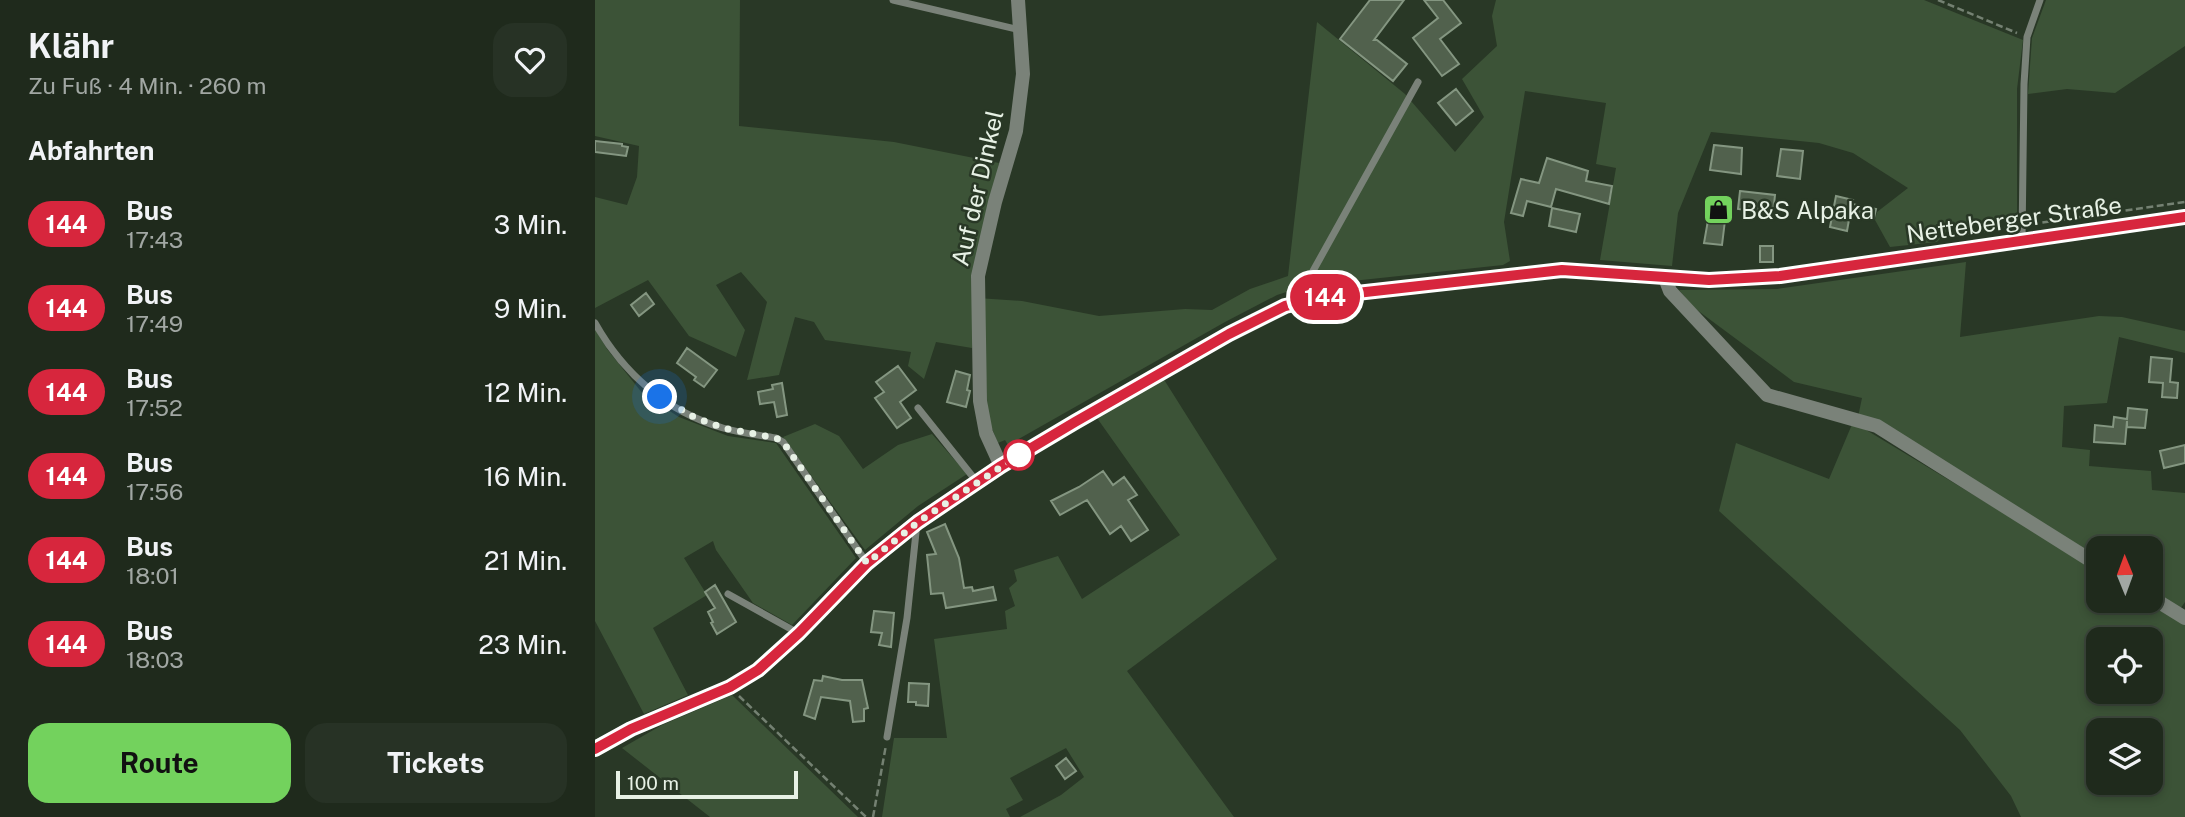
<!DOCTYPE html>
<html lang="de">
<meta charset="utf-8">
<style>
:root{--surface:#1f2a1c;--page:#273225;--text:#f1f3f6;--muted:#a1a7a3;--line:#3c463b;--accent:#73d25d}
body{margin:0;font-family:"Public Sans",sans-serif;background:var(--page);color:var(--text);height:100vh;display:flex;flex-direction:column;font-size:26px;white-space:nowrap}
*{box-sizing:border-box;margin:0}
p{font-size:23px;color:var(--muted)}
.icon{flex:none;width:38px;height:38px;fill:none;stroke:currentColor;stroke-width:2;stroke-linecap:round;stroke-linejoin:round}
.map{position:relative;flex:1;overflow:hidden}
.side{display:flex;flex-direction:column;background:var(--surface);width:595px}
.side>*{flex:none}
.badge{padding:0 14px;border-radius:23px;font-size:24px;line-height:46px}
.needle{width:46px;rotate:359deg}
.buttons{position:absolute;left:1491px;top:536px;display:grid;gap:14px}
.buttons a{display:grid;place-items:center;width:77px;height:77px;border-radius:14px;background:var(--surface);box-shadow:0 4px 10px #0003,0 0 0 2px var(--line);font-size:35px}
.scale{position:absolute;left:21px;bottom:18px;width:182px;box-sizing:border-box;padding-left:7px;border:4px solid #e7f1e5;border-top:0;font-size:19px;line-height:24px;white-space:nowrap;color:#e7f1e5;-webkit-text-stroke:5px #293826;paint-order:stroke}
.you{position:absolute;width:35px;height:35px;margin:-18px;border:5px solid #fff;border-radius:50%;background:#1a73e8;box-shadow:0 0 0 10px #1a73e833}
.map>.badge{position:absolute;translate:-50% -50%;box-shadow:0 0 0 4px #fff}
h2{padding:0 28px;font-size:26px;line-height:63px}
.round{display:grid;place-items:center;flex:none;width:74px;height:74px;border-radius:21px;background:var(--page)}
.overview{display:flex;align-items:center;justify-content:space-between;height:119px;padding:0 28px}
h1{font-size:33px;font-weight:700;line-height:52px}
.primary-button{display:flex;gap:14px;margin-top:auto;padding:14px 28px}
.primary-button a{flex:1;height:80px;border-radius:21px;background:var(--accent);color:#111;font-size:28px;font-weight:700;line-height:80px;text-align:center}
.primary-button a+a{background:var(--page);color:var(--text)}
ul{padding:0;list-style:none}
li{display:flex;align-items:center;gap:21px;height:84px;padding:0 28px}
li div{flex:1}
li b{display:block;font-size:26px}
li em{font-style:normal}
li .badge{min-width:77px;font-weight:700;text-align:center}
main{display:flex;flex:1;min-height:0}
.map>svg:first-child{display:block}
.green{fill:#3c5337;fill-rule:evenodd}
.building{fill:#51614d;stroke:#849681;stroke-width:2}
.lines{fill:none;stroke-linecap:round;stroke-linejoin:round}
.path{stroke:#748172;stroke-width:2.5;stroke-dasharray:7 3.5;stroke-linecap:butt}
.service{stroke:#7a8279;stroke-width:7}
.minor{stroke:#7a8279;stroke-width:14}
.tertiary{stroke:#7a8279;stroke-width:14}
.line-casing{stroke:#fff;stroke-width:16}
.line{stroke:#d7263d;stroke-width:10}
.walk{stroke:#e7f1e5;stroke-width:7;stroke-dasharray:0 12.6}
.stop-dot{fill:#fff;stroke:#d7263d;stroke-width:3.5}
.labels{text-anchor:middle;dominant-baseline:central;stroke-width:5;stroke-linejoin:round;paint-order:stroke}
.street-label{font-size:24px;fill:#e7f1e5;stroke:#293826}
.poi-label{font-size:24px;fill:#e7f1e5;stroke:#293826;text-anchor:start}
</style>
<main>
<section class="side">
<div class="overview"><div><h1>Klähr</h1><p>Zu Fuß · 4 Min. · 260 m</p></div><a class="round"><svg class="icon" aria-label="heart" viewBox="0 0 24 24"><path d="M12 20l-8-8c-3-5 5-10 8-4 3-6 11-1 8 4z"/></svg></a></div>
<h2>Abfahrten</h2>
<ul>
<li><span class="badge" style="background:#d7263d;color:#fff">144</span><div><b>Bus</b><p>17:43</p></div><em>3 Min.</em></li>
<li><span class="badge" style="background:#d7263d;color:#fff">144</span><div><b>Bus</b><p>17:49</p></div><em>9 Min.</em></li>
<li><span class="badge" style="background:#d7263d;color:#fff">144</span><div><b>Bus</b><p>17:52</p></div><em>12 Min.</em></li>
<li><span class="badge" style="background:#d7263d;color:#fff">144</span><div><b>Bus</b><p>17:56</p></div><em>16 Min.</em></li>
<li><span class="badge" style="background:#d7263d;color:#fff">144</span><div><b>Bus</b><p>18:01</p></div><em>21 Min.</em></li>
<li><span class="badge" style="background:#d7263d;color:#fff">144</span><div><b>Bus</b><p>18:03</p></div><em>23 Min.</em></li>
</ul>
<div class="primary-button"><a>Route</a><a>Tickets</a></div>
</section>
<div class="map">
<svg width="1590" height="817" viewBox="0 0 1590 817">
<rect width="100%" height="100%" fill="#293826"/>
<!-- green -->
<path class="green" d="M 0,0 L 145,0 L 144,126 L 299,142 L 404,163 L 377,348 L 341,342 L 329,379 L 313,366 L 316,352 L 230,340 L 219,322 L 200,317 L 184,375 L 152,380 L 172,302 L 146,272 L 121,285 L 150,330 L 141,357 L 94,336 L 53,280 L 0,308 L 0,197 L 32,205 L 42,177 L 44,146 L 0,136 Z
M 901,0 L 1329,0 L 1428,40 L 1422,89 L 1422,219 L 1355,228 L 1342,242 L 1295,247 L 1280,220 L 1282,212 L 1313,188 L 1258,153 L 1224,143 L 1116,132 L 1083,213 L 1077,266 L 1005,260 L 1021,168 L 1001,164 L 1011,103 L 930,91 L 909,222 L 915,261 L 908,265 L 710,286 L 682,295 L 630,322 L 413,445 L 410,440 L 403,443 L 393,419 L 390,359 L 382,298 L 427,301 L 504,316 L 590,309 L 617,310 L 655,289 L 693,276 L 722,22 L 810,94 L 860,152 L 889,117 L 867,79 L 902,46 L 897,16 Z
M 1451,0 L 1590,0 L 1590,46 L 1520,93 L 1472,89 L 1433,94 L 1437,38 Z
M 1371,262 L 1365,337 L 1504,316 L 1527,317 L 1590,331 L 1590,353 L 1524,337 L 1512,403 L 1469,406 L 1467,447 L 1495,450 L 1494,466 L 1556,471 L 1557,490 L 1590,493 L 1590,602 L 1585,609 L 1556,593 L 1556,548 L 1503,548 L 1503,560 L 1263,417 L 1267,398 L 1199,382 L 1098,307 L 1084,290 L 1182,289 Z
M 0,329 L 12,349 L 48,394 L 84,417 L 133,436 L 181,443 L 261,558 L 197,625 L 158,603 L 121,550 L 118,541 L 89,558 L 112,595 L 58,628 L 93,695 L 49,714 L 0,621 Z
M 568,378 L 682,559 L 532,671 L 639,817 L 425,817 L 466,795 L 489,777 L 471,748 L 415,778 L 428,800 L 411,809 L 415,817 L 287,817 L 299,738 L 352,738 L 339,639 L 412,629 L 410,611 L 420,606 L 414,588 L 422,581 L 419,570 L 463,556 L 487,599 L 585,535 L 502,418 Z
M 1258,422 L 1503,570 L 1503,600 L 1552,600 L 1590,623 L 1590,817 L 1426,817 L 1416,796 L 1365,730 L 1124,511 L 1141,443 L 1234,479 ZM 1503,639 L 1556,639 L 1556,691 L 1503,691 ZM 1503,730 L 1556,730 L 1556,782 L 1503,782 Z
M 220,424 L 244,436 L 268,469 L 303,445 L 337,434 L 372,474 L 323,506 L 270,550 L 188,437 Z
M 137,695 L 263,817 L 115,817 L 27,748 L 67,725 Z"/>
<!-- building -->
<path class="building" d="M 775,0 L 809,0 L 779,40 L 782,40 L 812,64 L 798,81 L 745,39 Z
M 829,0 L 848,0 L 866,23 L 845,39 L 864,64 L 847,76 L 818,38 L 843,18 Z
M 861,89 L 878,111 L 861,125 L 843,103 Z
M 0,141 L 27,144 L 27,146 L 33,147 L 31,156 L 0,152 Z
M 1119,145 L 1147,148 L 1146,174 L 1115,170 Z
M 1186,149 L 1208,151 L 1205,179 L 1182,176 Z
M 952,158 L 993,171 L 991,181 L 1017,186 L 1014,204 L 961,189 L 956,207 L 932,201 L 928,216 L 916,213 L 926,179 L 944,183 Z
M 1145,191 L 1180,195 L 1178,214 L 1143,209 Z
M 1241,196 L 1258,200 L 1257,204 L 1281,209 L 1279,218 L 1255,214 L 1252,231 L 1235,227 Z
M 1116,203 L 1132,204 L 1127,245 L 1109,243 Z
M 957,208 L 985,214 L 981,232 L 954,226 Z
M 1165,246 L 1178,246 L 1178,262 L 1165,262 Z
M 51,293 L 59,304 L 44,316 L 36,305 Z
M 92,348 L 122,370 L 109,387 L 99,380 L 101,377 L 82,363 Z
M 1556,357 L 1577,359 L 1575,382 L 1583,383 L 1582,398 L 1567,397 L 1568,383 L 1554,382 Z
M 303,366 L 321,390 L 305,402 L 316,418 L 302,428 L 280,398 L 289,392 L 281,382 Z
M 361,371 L 375,375 L 372,390 L 375,391 L 371,407 L 352,402 Z
M 187,383 L 192,415 L 182,417 L 179,402 L 165,404 L 163,392 L 178,389 L 177,385 Z
M 1533,408 L 1552,410 L 1550,428 L 1532,427 L 1532,421 L 1530,444 L 1499,442 L 1500,425 L 1518,427 L 1519,417 L 1532,419 Z
M 1590,445 L 1590,463 L 1569,468 L 1565,451 Z
M 508,471 L 518,485 L 529,477 L 542,495 L 533,500 L 553,530 L 536,541 L 526,526 L 515,534 L 492,500 L 465,515 L 456,501 L 484,487 Z
M 350,524 L 364,558 L 369,588 L 377,587 L 378,591 L 398,587 L 401,600 L 351,608 L 348,593 L 336,594 L 332,555 L 341,554 L 332,532 Z
M 120,585 L 141,622 L 122,634 L 116,623 L 118,622 L 113,612 L 120,608 L 110,592 Z
M 279,611 L 299,613 L 296,647 L 284,645 L 287,633 L 276,632 Z
M 228,676 L 247,680 L 267,680 L 273,708 L 269,709 L 269,721 L 258,722 L 255,701 L 226,697 L 220,719 L 209,715 L 219,680 L 227,681 Z
M 314,683 L 334,684 L 333,706 L 321,705 L 321,702 L 313,702 Z
M 471,758 L 481,771 L 470,779 L 461,766 Z"/>
<g class="lines">
<!-- path -->
<path class="path" d="M 1343,0 L 1422,33
M 1437,224 L 1590,202
M 1358,236 L 1417,227
M 144,696 L 271,817
M 278,817 L 291,745"/>
<!-- service -->
<path class="service" d="M 298,0 L 425,30
M 1427,240 L 1429,84 L 1432,37 L 1445,0
M 711,300 L 712,287 L 718,271 L 823,82
M 0,323 C 28,373 72,412 128,428 C 145,433 164,435 181,438 L 188,442 L 272,563
M 323,408 L 382,482
M 133,594 L 203,633
M 292,737 L 312,618 L 322,523"/>
<!-- minor -->
<path class="minor" d="M 1070,278 L 1075,291 L 1172,395 L 1282,426 L 1503,565
M 406,466 L 391,433 L 385,401 L 383,276 L 400,202 L 421,131 L 428,74 L 423,0
M 1556,597 L 1590,618"/>
<!-- tertiary -->
<path class="tertiary" d="M 0,748 L 36,729 L 135,687 L 163,670 L 204,633 L 252,582 L 322,522 L 406,466 L 480,422 L 634,334 L 690,306 L 735,296 L 967,270 L 1114,280 L 1185,276 L 1590,217"/>
</g>
<g class="lines">
<defs>
<path id="line" d="M 0,749 L 36,729 L 135,687 L 163,670 L 204,633 L 272,563 L 323,522 L 406,466 L 480,422 L 634,334 L 690,306 L 735,296 L 967,270 L 1114,280 L 1185,276 L 1590,217"/>
</defs>
<!-- line casing -->
<use href="#line" class="line-casing"/>
<!-- line -->
<use href="#line" class="line"/>
<!-- walk -->
<path class="walk" d="M 65,397 L 99,417 L 128,428 L 181,438 L 188,442 L 272,563 L 323,522 L 424,455"/>
</g>
<!-- icons -->
<defs>
<symbol id="shop-square" viewBox="-11 -11 22 22"><rect x="-9" y="-9" width="18" height="18" rx="4" fill="#73d25d" stroke="#293826"/><path d="M-5-2.5h2.3a2.7 3.5 0 0 1 5.4 0H5L5.5 6h-11ZM-1.5-2.5h3a1.5 2.3 0 0 0-3 0Z" fill="#111"/></symbol>
</defs>
<g fill-rule="evenodd">
<use href="#shop-square" x="1106" y="192" width="35" height="35"/>
</g>
<!-- markers -->
<circle class="stop-dot" cx="424" cy="455" r="14"/>
<g class="labels">
<!-- street labels -->
<g class="street-label">
<text transform="translate(382 188) rotate(-77)">Auf der Dinkel</text>
<text transform="translate(1419 219) rotate(-8)">Netteberger Straße</text>
</g>
<!-- poi labels -->
<g class="poi-label">
<text x="1146" y="210">B&amp;S Alpaka</text>
</g>
</g>
</svg>
<div class="buttons">
<a><svg class="needle" viewBox="-14 -14 28 28"><path d="M0-13l5 13h-10z" fill="#e53935"/><path d="M0 13l5-13h-10z" fill="#a1a7a3"/></svg></a>
<a><svg class="icon" aria-label="locate" viewBox="0 0 24 24"><circle cx="12" cy="12" r="6"/><path d="M12 2v4M12 18v4M2 12h4M18 12h4"/></svg></a>
<a><svg class="icon" aria-label="layers" viewBox="0 0 24 24"><path d="M12 4l9 5-9 5-9-5zM3 14l9 5 9-5"/></svg></a>
</div>
<div class="scale">100 m</div>
<div class="you" style="left:65px;top:397px"></div>
<b class="badge" style="left:730px;top:297px;background:#d7263d;color:#fff">144</b>
</div>
</main>
